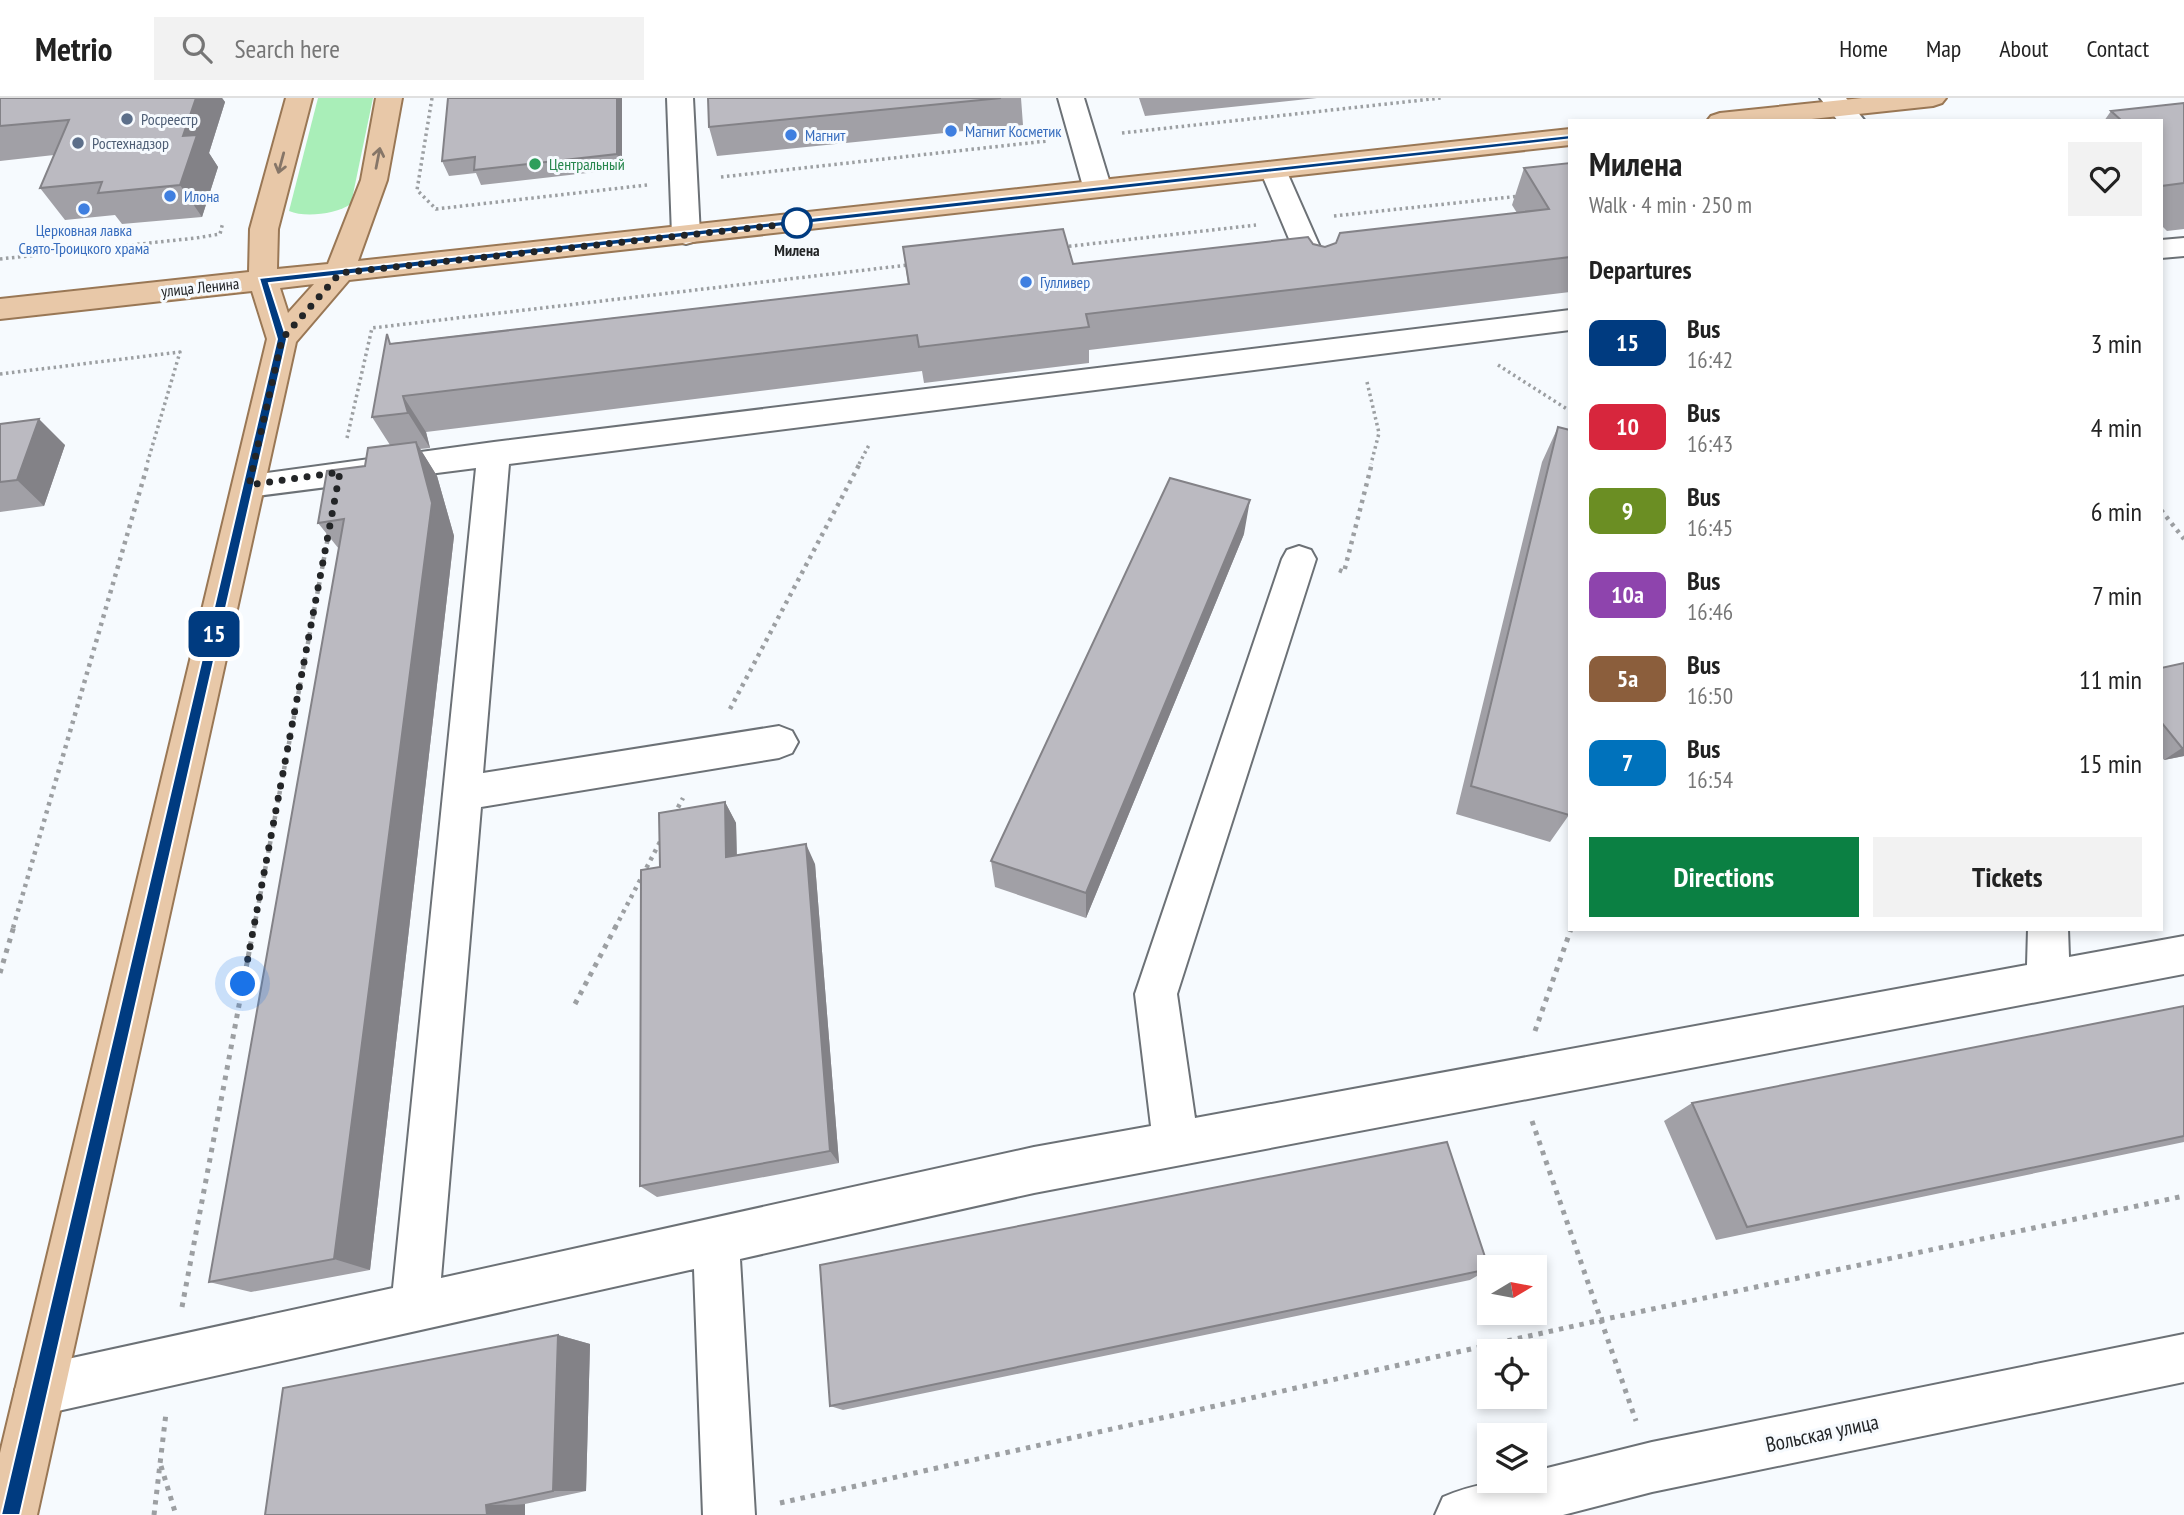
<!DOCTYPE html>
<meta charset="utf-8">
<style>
:root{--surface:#fff;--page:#f2f2f2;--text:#222;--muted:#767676;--line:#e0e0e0;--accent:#0b8043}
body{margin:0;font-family:"PT Sans Narrow",sans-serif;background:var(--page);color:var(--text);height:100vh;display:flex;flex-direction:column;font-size:26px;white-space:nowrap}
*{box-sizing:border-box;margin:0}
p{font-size:23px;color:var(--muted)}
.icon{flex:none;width:38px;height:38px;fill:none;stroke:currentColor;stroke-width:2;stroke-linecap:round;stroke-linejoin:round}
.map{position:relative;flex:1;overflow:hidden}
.details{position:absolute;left:1568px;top:21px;width:595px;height:812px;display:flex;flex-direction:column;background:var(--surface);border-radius:0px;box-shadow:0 4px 10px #0003}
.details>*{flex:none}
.badge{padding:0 14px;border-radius:10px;font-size:24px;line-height:46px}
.needle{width:46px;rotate:80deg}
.fabs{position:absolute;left:1477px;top:1157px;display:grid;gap:14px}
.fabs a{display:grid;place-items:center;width:70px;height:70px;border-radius:0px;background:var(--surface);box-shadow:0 4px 10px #0003;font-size:35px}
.you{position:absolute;width:35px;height:35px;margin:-18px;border:5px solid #fff;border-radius:50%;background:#1a73e8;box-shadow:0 0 0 10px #1a73e833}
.map>.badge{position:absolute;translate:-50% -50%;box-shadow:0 0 0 4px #fff}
h2{padding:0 21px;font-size:26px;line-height:63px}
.round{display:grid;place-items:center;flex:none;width:74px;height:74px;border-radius:0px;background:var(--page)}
.overview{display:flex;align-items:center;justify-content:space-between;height:119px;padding:0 21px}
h1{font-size:33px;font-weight:700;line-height:52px}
.primary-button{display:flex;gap:14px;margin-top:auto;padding:14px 21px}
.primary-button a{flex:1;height:80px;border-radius:0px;background:var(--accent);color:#fff;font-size:28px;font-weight:700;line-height:80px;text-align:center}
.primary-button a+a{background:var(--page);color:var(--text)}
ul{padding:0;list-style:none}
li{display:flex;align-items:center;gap:21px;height:84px;padding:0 21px}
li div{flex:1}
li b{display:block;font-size:26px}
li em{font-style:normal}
li .badge{min-width:77px;font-weight:700;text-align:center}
header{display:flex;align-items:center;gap:42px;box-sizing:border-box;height:98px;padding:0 35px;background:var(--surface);border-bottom:2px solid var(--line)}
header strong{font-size:33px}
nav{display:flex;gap:38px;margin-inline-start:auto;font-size:24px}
.search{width:490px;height:63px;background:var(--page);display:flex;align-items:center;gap:18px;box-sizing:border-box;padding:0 24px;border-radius:0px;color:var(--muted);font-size:26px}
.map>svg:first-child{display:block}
.green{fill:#a9eeb8}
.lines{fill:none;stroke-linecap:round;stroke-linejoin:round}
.minor-casing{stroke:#6c7176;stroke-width:4}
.major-casing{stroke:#975;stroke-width:4}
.path-far2{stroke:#9c9fa2;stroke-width:3.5;stroke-dasharray:2.5 3.5;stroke-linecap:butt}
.path-far1{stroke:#9c9fa2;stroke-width:4.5;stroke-dasharray:3.5 5;stroke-linecap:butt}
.path{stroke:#9c9fa2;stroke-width:5;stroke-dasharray:4.5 6;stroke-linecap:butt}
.minor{fill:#fff;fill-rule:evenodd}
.major{fill:#e8c8a8;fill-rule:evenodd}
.wall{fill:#a1a0a6}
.shaded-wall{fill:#838287}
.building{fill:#bbbac1;stroke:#838287;stroke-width:2}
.oneway{stroke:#867668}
.line{fill:#003b80;stroke:#fff;stroke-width:2}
.walk{stroke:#232527;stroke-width:7;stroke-dasharray:0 12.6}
.service-dot{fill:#5c6f8a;stroke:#f6fafe;stroke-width:2.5}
.shop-dot{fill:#3f7fe0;stroke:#f6fafe;stroke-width:2.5}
.leisure-dot{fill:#2e9e5b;stroke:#f6fafe;stroke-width:2.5}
.stop-dot{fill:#fff;stroke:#003b80;stroke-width:3.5}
.labels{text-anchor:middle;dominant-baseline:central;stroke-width:6;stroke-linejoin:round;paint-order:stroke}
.far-service-label{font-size:16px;fill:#4e5e75;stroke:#f6fafe;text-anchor:start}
.far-shop-label{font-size:16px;fill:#366cbe;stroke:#f6fafe;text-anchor:start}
.far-leisure-label{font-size:16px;fill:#27864d;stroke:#f6fafe;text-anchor:start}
.far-stop-label{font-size:16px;font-weight:bold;fill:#232527;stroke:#f6fafe}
.far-street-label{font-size:16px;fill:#232527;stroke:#f6fafe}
.near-street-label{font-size:21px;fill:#232527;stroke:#f6fafe}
</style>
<header>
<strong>Metrio</strong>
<div class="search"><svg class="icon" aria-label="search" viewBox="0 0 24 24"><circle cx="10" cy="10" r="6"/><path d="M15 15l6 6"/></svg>Search here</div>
<nav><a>Home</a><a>Map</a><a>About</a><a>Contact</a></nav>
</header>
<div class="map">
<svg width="2184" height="1417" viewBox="0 0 2184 1417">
<rect width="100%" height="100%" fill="#f6fafe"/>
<!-- green -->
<path class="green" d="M 318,0 L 373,0 L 351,106 C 336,116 305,120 289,113 Z"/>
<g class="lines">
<defs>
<path id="minor" d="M 667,0 L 693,0 L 700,137 L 696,143 L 686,146 L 676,143 L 672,137 Z
M 1058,0 L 1084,0 L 1112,92 L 1108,98 L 1088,98 L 1084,92 Z
M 1820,0 L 1846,0 L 1865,23 L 1838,23 Z
M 1273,64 L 1282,66 L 1286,72 L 1331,174 L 1327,180 L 1317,183 L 1307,180 L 1303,174 L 1260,72 L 1264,66 Z
M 2184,140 L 2184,158 L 2161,160 L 2161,142 Z
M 1570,212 L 1570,232 L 509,366 L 483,675 L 779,628 L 792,633 L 798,644 L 792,655 L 779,660 L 481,709 L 441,1180 L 1034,1049 L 1151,1028 L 1135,896 L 1282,461 L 1287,452 L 1299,448 L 1311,452 L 1316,461 L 1177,896 L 1195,1020 L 2027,867 L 2028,831 L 2068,831 L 2069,859 L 2184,838 L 2184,876 L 1034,1095 L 740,1161 L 755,1417 L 703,1417 L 694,1171 L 40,1317 L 23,1309 L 15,1292 L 23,1275 L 40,1267 L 393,1190 L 476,370 L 249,399 L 237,395 L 233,387 L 237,379 L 494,344 Z
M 2184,1236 L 2184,1284 L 1652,1394 L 1563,1417 L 1435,1417 L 1443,1399 C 1474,1386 1501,1382 1535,1382 L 1535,1373 L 1652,1344 Z"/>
<path id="major" d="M 286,0 L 312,0 L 278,131 L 277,171 L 328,166 L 361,82 L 376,0 L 402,0 L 387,82 L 358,163 L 1570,31 L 1570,47 L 349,182 L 296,244 L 37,1417 L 0,1417 L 0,1355 L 267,241 L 252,193 L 0,221 L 0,201 L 249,174 L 250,131 ZM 314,186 L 288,215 L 280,190 Z
M 1862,0 L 1946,0 L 1942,5 L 1933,8 L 1793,23 L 1707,23 L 1711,18 L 1720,15 Z"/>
</defs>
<!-- minor casing -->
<use href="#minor" class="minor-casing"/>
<!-- major casing -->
<use href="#major" class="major-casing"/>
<!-- path-far2 -->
<path class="path-far2" d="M 432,0 L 417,92 L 436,111 L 647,87
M 1122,35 L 1441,0
M 721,79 L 1047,43
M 1334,118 L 1520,98
M 1063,149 L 1256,127
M 0,161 L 196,140 L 220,136 L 223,124
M 1498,267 L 1570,313
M 0,276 L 180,254 L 147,366
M 1367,284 L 1379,335 L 1371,366
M 347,340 L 372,230 L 908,167
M 859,366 L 869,347"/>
<!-- path-far1 -->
<path class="path-far1" d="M 2161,412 L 2184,441
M 1339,472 L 1344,474 L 1372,365
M 730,611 L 860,365
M 674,717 L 683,700
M 13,830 L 148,365
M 254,830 L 329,434
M 615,830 L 662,740"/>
<!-- path -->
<path class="path" d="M 0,875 L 14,828
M 575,906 L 616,828
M 1535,933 L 1571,831
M 1532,1023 L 1636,1323
M 182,1209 L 254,828
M 161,1368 L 176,1417
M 780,1405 L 1601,1222 L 2184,1098
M 154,1417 L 166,1315"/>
<!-- minor -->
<use href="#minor" class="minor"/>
<!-- major -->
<use href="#major" class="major"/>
</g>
<!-- wall -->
<path class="wall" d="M 0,0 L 222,0 L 225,4 L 209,55 L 218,69 L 202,119 L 122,126 L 115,117 L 65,122 L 40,90 L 54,57 L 0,63 Z
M 622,0 L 622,71 L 481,87 L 476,75 L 449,78 L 442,63 Z
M 708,0 L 1021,0 L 1023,27 L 717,58 L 709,29 Z
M 1139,0 L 1317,0 L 1145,18 Z
M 2184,5 L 2184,131 L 2167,133 L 2161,127 L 2161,23 L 2104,23 L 2111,13 Z
M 1570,65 L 1570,194 L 1089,252 L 1089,265 L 924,285 L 922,273 L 426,334 L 430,350 L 420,351 L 437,378 L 454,438 L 370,1172 L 251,1194 L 209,1184 L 339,451 L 318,425 L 365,368 L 390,347 L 372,319 L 393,245 L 908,186 L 903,149 L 1073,166 L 1313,146 L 1325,149 L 1517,115 L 1512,107 L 1524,70 Z
M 0,326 L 65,347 L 44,408 L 0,414 Z
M 1558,329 L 1569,717 L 1550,744 L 1456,716 L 1542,364 Z
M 1244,436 L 1086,820 L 995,789 L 991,763 Z
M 2161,570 L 2184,658 L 2164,662 L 2161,658 Z
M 725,704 L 736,725 L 737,757 L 815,766 L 839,1065 L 657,1099 L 640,1088 L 660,769 Z
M 2184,908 L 2184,1044 L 1716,1142 L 1664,1023 L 1692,1005 Z
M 1489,1171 L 1470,1182 L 843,1312 L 830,1308 Z
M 558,1237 L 590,1246 L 586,1393 L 525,1406 L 265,1417 Z"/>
<!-- shaded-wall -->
<path class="shaded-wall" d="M 196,0 L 222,0 L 225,4 L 209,55 L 218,69 L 202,119 L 180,87 L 183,38 Z
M 617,0 L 622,0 L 622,71 L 617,56 Z
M 403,298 L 426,334 L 430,350 L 408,315 Z
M 39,321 L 65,347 L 44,408 L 17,382 Z
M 416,344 L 437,378 L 454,438 L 370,1172 L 334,1161 Z
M 1250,402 L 1244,436 L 1086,820 L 1086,795 Z
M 2182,650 L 2184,650 L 2184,658 L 2164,662 Z
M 725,704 L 736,725 L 737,778 L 726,759 Z
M 806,746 L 815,766 L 839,1065 L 830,1053 Z
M 558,1237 L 590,1246 L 586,1393 L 553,1393 Z
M 525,1406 L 525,1417 L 487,1417 L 486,1407 Z"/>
<!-- building -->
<path class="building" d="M 0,0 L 196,0 L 183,38 L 197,37 L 180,87 L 98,95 L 102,84 L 40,90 L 69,22 L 0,28 Z
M 448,0 L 617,0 L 617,56 L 474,72 L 475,59 L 442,63 Z
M 708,0 L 1001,0 L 709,29 Z
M 2184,5 L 2184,85 L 2161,88 L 2161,23 L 2122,23 L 2111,13 Z
M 1570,65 L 1570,159 L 1086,216 L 1089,229 L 919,249 L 917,237 L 403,298 L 408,315 L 372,319 L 387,236 L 390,246 L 909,186 L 903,149 L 1063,131 L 1073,166 L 1308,139 L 1313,146 L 1325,149 L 1336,145 L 1340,135 L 1549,111 L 1524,70 Z
M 39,321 L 17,382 L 0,384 L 0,326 Z
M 1558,329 L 1570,332 L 1569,717 L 1471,688 Z
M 416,344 L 432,405 L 334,1161 L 209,1184 L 344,421 L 318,425 L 327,373 L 365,368 L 368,350 Z
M 1170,380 L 1250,402 L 1086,795 L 991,763 Z
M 2184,565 L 2184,650 L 2182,650 L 2161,624 L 2161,570 Z
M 725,704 L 726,759 L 806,746 L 830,1053 L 640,1088 L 641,772 L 660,769 L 659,715 Z
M 2184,908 L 2184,1038 L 1747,1129 L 1692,1005 Z
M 1447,1044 L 1489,1171 L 830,1308 L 820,1167 Z
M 558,1237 L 553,1393 L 486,1407 L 487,1417 L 265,1417 L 283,1290 Z"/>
<!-- one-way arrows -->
<defs><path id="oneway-shaft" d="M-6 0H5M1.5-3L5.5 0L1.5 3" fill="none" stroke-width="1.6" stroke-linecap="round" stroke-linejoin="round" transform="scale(1.75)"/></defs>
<g class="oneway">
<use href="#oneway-shaft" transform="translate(378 60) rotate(-79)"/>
<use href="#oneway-shaft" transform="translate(281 65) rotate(105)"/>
</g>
<!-- line -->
<path class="line" d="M 1570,37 L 1573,41 L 269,185 L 287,241 L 20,1417 L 1,1417 L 277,241 L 259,180 Z"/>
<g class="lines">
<!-- walk -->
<path class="walk" d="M 243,886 L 340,374 L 249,387 L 282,241 L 340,175 L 797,125"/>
</g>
<!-- markers -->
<g class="service-dot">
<circle cx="127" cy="21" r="7"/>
<circle cx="78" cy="45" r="7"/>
</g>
<g class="shop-dot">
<circle cx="951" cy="33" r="7"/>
<circle cx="791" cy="37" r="7"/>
<circle cx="170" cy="98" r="7"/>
<circle cx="84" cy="111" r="7"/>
<circle cx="1026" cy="184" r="7"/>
</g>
<circle class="leisure-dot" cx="535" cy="66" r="7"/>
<circle class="stop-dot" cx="797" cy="125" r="14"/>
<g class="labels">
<!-- far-service labels -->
<g class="far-service-label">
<text x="141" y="21">Росреестр</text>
<text x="92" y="45">Ростехнадзор</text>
</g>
<!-- far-shop labels -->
<g class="far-shop-label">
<text x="965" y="33">Магнит Косметик</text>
<text x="805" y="37">Магнит</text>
<text x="184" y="98">Илона</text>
<text x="84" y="132" text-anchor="middle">Церковная лавка<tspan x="84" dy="18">Свято-Троицкого храма</tspan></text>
<text x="1040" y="184">Гулливер</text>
</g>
<!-- far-leisure labels -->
<g class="far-leisure-label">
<text x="549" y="66">Центральный</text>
</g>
<!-- far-stop labels -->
<g class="far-stop-label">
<text x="797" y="152">Милена</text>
</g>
<!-- far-street labels -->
<g class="far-street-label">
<text transform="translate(200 189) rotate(-6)">улица Ленина</text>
</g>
<!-- near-street labels -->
<g class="near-street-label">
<text transform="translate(1822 1335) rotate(-12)">Вольская улица</text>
</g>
</g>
</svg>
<div class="fabs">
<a><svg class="needle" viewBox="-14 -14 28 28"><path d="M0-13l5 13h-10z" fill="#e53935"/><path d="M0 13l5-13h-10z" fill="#767676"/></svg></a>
<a><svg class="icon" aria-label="locate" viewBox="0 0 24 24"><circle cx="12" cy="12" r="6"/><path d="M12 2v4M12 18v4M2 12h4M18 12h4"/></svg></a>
<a><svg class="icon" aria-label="layers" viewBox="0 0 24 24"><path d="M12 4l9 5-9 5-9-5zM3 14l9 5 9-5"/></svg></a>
</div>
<div class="you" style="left:243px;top:886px"></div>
<b class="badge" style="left:214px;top:536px;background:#003b80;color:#fff">15</b>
<section class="details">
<div class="overview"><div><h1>Милена</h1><p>Walk · 4 min · 250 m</p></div><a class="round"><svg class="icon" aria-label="heart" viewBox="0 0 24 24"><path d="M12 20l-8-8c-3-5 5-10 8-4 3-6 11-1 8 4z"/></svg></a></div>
<h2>Departures</h2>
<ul>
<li><span class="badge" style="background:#003b80;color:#fff">15</span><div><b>Bus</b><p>16:42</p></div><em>3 min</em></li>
<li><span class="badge" style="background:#d7263d;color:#fff">10</span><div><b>Bus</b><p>16:43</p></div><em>4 min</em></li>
<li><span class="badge" style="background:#6b8e23;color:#fff">9</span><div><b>Bus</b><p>16:45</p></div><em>6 min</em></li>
<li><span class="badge" style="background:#8e44ad;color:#fff">10а</span><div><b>Bus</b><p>16:46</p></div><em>7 min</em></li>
<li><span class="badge" style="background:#8b5e3c;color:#fff">5а</span><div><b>Bus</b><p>16:50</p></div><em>11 min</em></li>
<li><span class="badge" style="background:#0072bc;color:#fff">7</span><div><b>Bus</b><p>16:54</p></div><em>15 min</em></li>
</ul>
<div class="primary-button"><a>Directions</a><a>Tickets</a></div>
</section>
</div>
